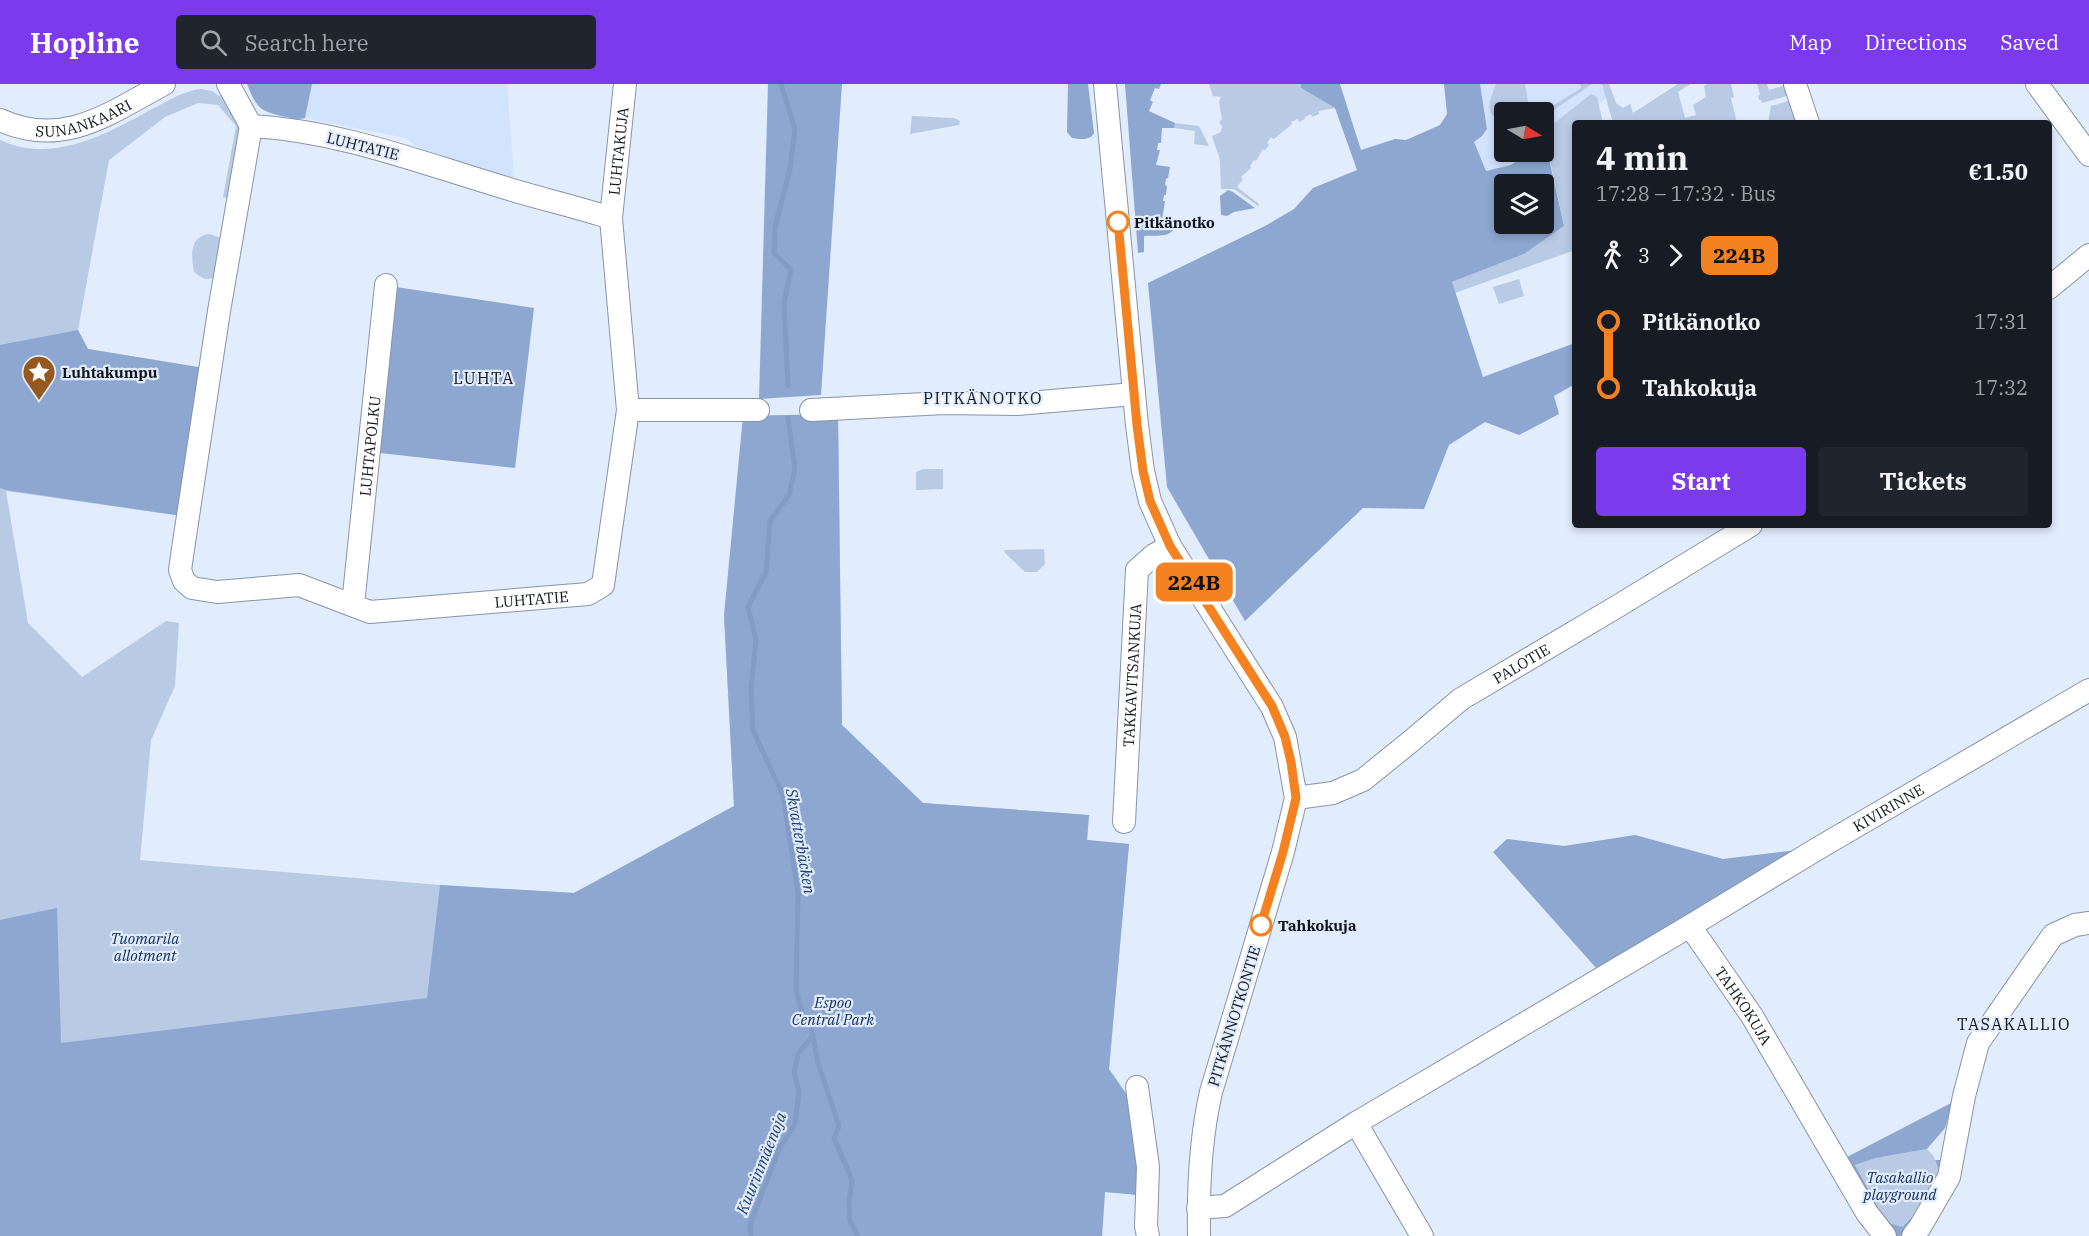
<!DOCTYPE html>
<meta charset="utf-8">
<style>
:root{--surface:#171b24;--page:#20242c;--text:#f1f3f6;--muted:#9ea1a6;--accent:#7c3aed}
body{margin:0;font-family:"IBM Plex Serif",serif;background:var(--page);color:var(--text);height:100vh;display:flex;flex-direction:column;font-size:22px;white-space:nowrap}
*{box-sizing:border-box;margin:0}
p{font-size:20px;color:var(--muted)}
.icon{flex:none;width:33px;height:33px;fill:none;stroke:currentColor;stroke-width:2;stroke-linecap:round;stroke-linejoin:round}
.map{position:relative;flex:1;overflow:hidden}
.panel{position:absolute;left:1572px;top:36px;width:480px;height:408px;display:flex;flex-direction:column;background:var(--surface);border-radius:6px;box-shadow:0 3px 9px #0003}
.panel>*{flex:none}
.badge{padding:0 12px;border-radius:9px;font-size:21px;line-height:39px}
.needle{width:39px;rotate:100deg}
.controls{position:absolute;left:1494px;top:18px;display:grid;gap:12px}
.controls a{display:grid;place-items:center;width:60px;height:60px;border-radius:6px;background:var(--surface);box-shadow:0 3px 9px #0003;font-size:30px}
.map>.badge{position:absolute;translate:-50% -50%;box-shadow:0 0 0 3px #fff}
.legs{display:flex;align-items:center;gap:9px;height:66px;padding:0 24px;font-size:20px}
.legs p{margin-inline-start:auto}
.headline{display:flex;align-items:center;justify-content:space-between;height:102px;padding:0 24px}
h1{font-size:33px;font-weight:700;line-height:45px}
.cta{display:flex;gap:12px;margin-top:auto;padding:12px 24px}
.cta a{flex:1;height:69px;border-radius:6px;background:var(--accent);color:#fff;font-size:24px;font-weight:700;line-height:69px;text-align:center}
.cta a+a{background:var(--page);color:var(--text)}
ul{padding:0 24px;list-style:none}
li{display:flex;align-items:center;gap:21px;height:66px;font-size:22px}
li i{display:grid;place-items:center;width:9px;height:100%;margin:0 8px;background:currentColor}
li i::after{content:'';width:15px;height:15px;margin:-8px;border:4px solid;border-radius:50%;background:var(--surface)}
li p{margin-inline-start:auto}
li:first-child i{background:linear-gradient(#0000 50%,currentColor 0)}
li:last-child i{background:linear-gradient(currentColor 50%,#0000 0)}
header{display:flex;align-items:center;gap:36px;box-sizing:border-box;height:84px;padding:0 30px;background:var(--accent);color:#fff}
header strong{font-size:28px}
nav{display:flex;gap:33px;margin-inline-start:auto;font-size:21px}
.search{width:420px;height:54px;background:var(--page);display:flex;align-items:center;gap:15px;box-sizing:border-box;padding:0 21px;border-radius:6px;color:var(--muted);font-size:22px}
.map>svg:first-child{display:block}
.built{fill:#d2e3fe}
.green{fill:#b9cae4}
.forest{fill:#8da7d1;fill-rule:evenodd}
.lines{fill:none;stroke-linecap:round;stroke-linejoin:round}
.stream{stroke:#839cc5;stroke-width:5}
.minor-casing{stroke:#8894a7;stroke-width:24}
.minor{stroke:#fff;stroke-width:22}
.line-1-casing{stroke:#fff;stroke-width:14}
.line-1{stroke:#f58220;stroke-width:9}
.stop-1-dot{fill:#fff;stroke:#f58220;stroke-width:3}
.labels{text-anchor:middle;dominant-baseline:central;stroke-width:4.5;stroke-linejoin:round;paint-order:stroke}
.street-label{font-size:15px;fill:#10141b;stroke:#e1ecfc}
.stop-label{font-size:15px;font-weight:bold;fill:#10141b;stroke:#e1ecfc;text-anchor:start}
.poi-label{font-size:15px;font-weight:bold;fill:#10141b;stroke:#e1ecfc;text-anchor:start}
.park-label{font-size:15px;font-style:italic;fill:#0f2e61;stroke:#e1ecfc}
.neighbourhood-label{font-size:16px;letter-spacing:1.5px;fill:#10141b;stroke:#e1ecfc}
.water-label{font-size:16px;font-style:italic;fill:#204075;stroke:#e1ecfc}
</style>
<header>
<strong>Hopline</strong>
<div class="search"><svg class="icon" aria-label="search" viewBox="0 0 24 24"><circle cx="10" cy="10" r="6"/><path d="M15 15l6 6"/></svg>Search here</div>
<nav><a>Map</a><a>Directions</a><a>Saved</a></nav>
</header>
<div class="map">
<svg width="2089" height="1152" viewBox="0 0 2089 1152">
<rect width="100%" height="100%" fill="#e1ecfc"/>
<!-- built -->
<path class="built" d="M 312,0 L 507,0 L 514,94 L 423,68 L 406,54 L 305,34 Z
M 1446,0 L 1603,0 L 1608,14 L 1544,58 L 1544,28 L 1504,28 L 1504,68 L 1530,68 L 1511,81 L 1486,87 Z"/>
<!-- green -->
<path class="green" d="M 1209,0 L 1301,0 L 1301,4 L 1335,24 L 1319,27 L 1319,30 L 1312,33 L 1311,30 L 1305,33 L 1305,35 L 1299,38 L 1298,35 L 1291,38 L 1292,40 L 1274,55 L 1271,53 L 1267,59 L 1269,61 L 1265,66 L 1263,65 L 1256,77 L 1254,76 L 1250,82 L 1251,84 L 1241,93 L 1243,95 L 1237,103 L 1259,120 L 1258,122 L 1234,105 L 1221,105 L 1220,76 L 1212,52 L 1221,48 L 1222,42 L 1219,38 L 1222,35 L 1219,18 L 1221,13 L 1213,12 Z
M 1496,0 L 1525,0 L 1528,17 L 1527,28 L 1504,28 L 1504,41 C 1483,28 1489,19 1496,0 Z
M 1580,0 L 1592,0 L 1545,32 L 1543,28 L 1581,4 Z
M 1602,0 L 1609,0 L 1616,19 L 1623,24 L 1630,20 L 1633,29 L 1678,0 L 1690,0 L 1678,8 L 1685,34 L 1696,31 L 1693,21 L 1706,13 L 1704,2 L 1707,0 L 1731,0 L 1734,13 L 1731,14 L 1737,39 L 1613,39 Z
M 1757,0 L 1767,0 L 1769,6 L 1790,0 L 1794,10 L 1762,19 L 1761,16 L 1759,16 L 1758,12 L 1760,11 Z
M 201,5 L 212,7 L 219,12 L 226,8 L 240,36 L 231,115 L 223,113 L 236,42 L 218,21 L 198,19 L 165,33 L 109,76 L 78,246 L 88,265 L 204,284 L 182,432 L 6,407 L 28,539 L 82,593 L 166,537 L 179,539 L 175,602 L 151,656 L 140,776 L 440,801 L 574,809 L 734,722 L 724,531 L 838,330 L 842,641 L 923,719 L 1089,731 L 1087,756 L 1129,760 L 1109,985 L 1127,1011 L 1139,1111 L 1105,1108 L 1102,1152 L 0,1152 L 0,56 C 54,81 108,49 154,24 C 169,16 184,7 201,5 Z
M 1591,10 L 1597,13 L 1603,39 L 1575,39 L 1575,166 L 1455,209 L 1452,198 L 1524,170 L 1564,142 L 1544,48 L 1552,43 L 1552,41 Z
M 1795,15 L 1803,39 L 1793,39 L 1792,36 L 1780,39 L 1768,39 L 1771,22 Z
M 912,32 L 954,34 L 960,37 L 959,41 L 910,50 Z
M 1175,39 L 1199,42 L 1209,62 L 1194,60 L 1195,47 L 1174,44 Z
M 210,150 L 221,154 L 214,193 C 206,198 201,193 194,188 C 191,172 189,152 210,150 Z
M 1519,195 L 1524,212 L 1499,220 L 1493,203 Z
M 923,385 L 943,385 L 943,405 L 916,406 L 916,388 Z
M 1044,465 L 1045,480 L 1037,488 L 1025,488 L 1005,469 L 1004,466 Z
M 1927,1065 L 1933,1071 L 1939,1086 C 1930,1107 1921,1128 1902,1143 L 1886,1138 L 1855,1081 L 1876,1074 Z"/>
<!-- forest -->
<path class="forest" d="M 247,0 L 312,0 L 305,34 C 298,36 293,35 286,33 C 260,27 257,25 247,0 Z
M 768,0 L 842,0 L 821,311 L 759,315 Z
M 1068,0 L 1088,0 L 1094,49 C 1090,57 1080,55 1072,54 L 1067,48 Z
M 1125,0 L 1161,0 L 1159,5 L 1155,4 L 1150,16 L 1153,18 L 1149,27 L 1175,39 L 1174,44 L 1162,44 L 1161,59 L 1158,59 L 1157,66 L 1160,66 L 1156,81 L 1170,83 L 1168,94 L 1166,95 L 1165,101 L 1167,102 L 1166,111 L 1164,111 L 1163,117 L 1165,117 L 1162,136 L 1164,138 L 1177,140 C 1171,155 1157,151 1144,152 L 1144,168 L 1138,169 Z
M 1301,0 L 1340,0 L 1361,66 L 1395,55 L 1406,56 L 1440,41 L 1447,30 L 1444,0 L 1480,0 L 1487,45 L 1482,52 L 1474,58 L 1486,87 L 1511,81 L 1530,68 L 1544,68 L 1545,57 L 1564,142 L 1524,170 L 1452,198 L 1483,293 L 1575,259 L 1575,300 L 1554,312 L 1559,330 L 1519,351 L 1485,338 L 1449,361 L 1424,425 L 1363,424 L 1245,537 L 1167,403 L 1148,199 L 1265,142 L 1294,125 L 1313,104 L 1357,86 L 1335,24 L 1301,4 ZM 1504,100 L 1544,100 L 1544,140 L 1504,140 Z
M 1228,106 L 1233,108 L 1255,124 L 1234,128 L 1227,132 L 1221,131 L 1220,112 Z
M 396,203 L 534,224 L 515,384 L 380,369 Z
M 78,246 L 88,265 L 204,284 L 182,432 L 6,406 L 0,404 L 0,261 Z
M 838,330 L 842,641 L 923,719 L 1089,731 L 1087,756 L 1129,760 L 1109,985 L 1127,1011 L 1139,1067 L 1139,1111 L 1105,1108 L 1102,1152 L 0,1152 L 0,836 L 57,824 L 61,959 L 427,914 L 440,801 L 574,809 L 734,722 L 724,531 L 743,332 Z
M 1635,751 L 1723,775 L 1797,766 L 1597,885 L 1493,768 L 1507,755 L 1564,762 Z
M 1953,1018 L 1945,1044 L 1927,1065 L 1876,1074 L 1855,1081 L 1886,1138 L 1902,1143 C 1921,1128 1930,1107 1939,1086 L 1935,1076 L 1948,1076 L 1907,1152 L 1892,1152 L 1845,1074 Z"/>
<g class="lines">
<!-- stream -->
<path class="stream" d="M 781,0 L 795,45 L 790,85 L 775,143 L 774,169 L 791,186 L 784,218 L 788,302
M 788,334 L 795,385 L 789,411 L 770,437 L 766,488 L 748,523 L 756,556 L 751,605 L 753,647 L 783,711 L 798,809 L 796,906 L 803,932 L 811,943 L 818,979 L 839,1042 L 834,1054 L 852,1096 L 849,1118 L 850,1137 L 858,1152
M 751,1152 L 750,1141 L 779,1065 L 795,1040 L 799,1008 L 794,988 L 798,970 L 813,951"/>
<defs>
<g id="minor">
<path d="M 228,0 L 251,42"/>
<path d="M 1105,0 L 1137,341 L 1143,387 L 1150,417 L 1170,462 L 1272,623 L 1285,653 L 1296,714 L 1283,768 L 1211,1008 C 1200,1056 1198,1103 1199,1152"/>
<path d="M 1795,0 L 1808,39"/>
<path d="M 2037,0 L 2089,71"/>
<path id="s1" d="M 0,36 C 63,65 110,29 164,0"/>
<path id="s2" d="M 611,134 C 573,122 534,113 496,101 C 416,77 335,46 251,42 L 219,227 L 183,465 L 180,486 L 184,497 L 192,504 L 217,508 L 299,501 L 370,528 L 588,510 L 603,501 L 628,326 L 611,134 L 625,0"/>
<path d="M 2049,204 L 2089,171"/>
<path d="M 628,326 L 758,326"/>
<path d="M 811,326 L 944,319 L 1017,320 L 1134,310"/>
<path id="s3" d="M 353,521 L 386,201"/>
<path id="s4" d="M 1296,714 L 1333,709 L 1363,696 L 1410,658 L 1461,615 L 1618,522 L 1751,441"/>
<path id="s5" d="M 1124,738 L 1137,486 L 1154,471 L 1170,462"/>
<path id="s6" d="M 1690,842 L 1817,765 L 2089,606"/>
<path d="M 1137,1003 L 1148,1083 L 1146,1142 L 1148,1152"/>
<path d="M 1356,1039 L 1422,1152"/>
<path id="s7" d="M 1198,1124 L 1225,1122 L 1356,1039 L 1690,842 L 1752,932 L 1867,1129 L 1885,1152"/>
<path d="M 1913,1152 L 1920,1143 L 1949,1093 L 1964,1012 L 1978,959 L 2053,851 L 2075,841 L 2089,839"/>
</g>
</defs>
<!-- minor casing -->
<use href="#minor" class="minor-casing"/>
<!-- minor -->
<use href="#minor" class="minor"/>
</g>
<g class="lines">
<defs>
<path id="line-1" d="M 1118,138 L 1137,341 L 1143,387 L 1150,417 L 1170,462 L 1272,622 L 1285,653 L 1291,678 L 1296,714 L 1283,768 L 1261,841"/>
</defs>
<!-- line-1 casing -->
<use href="#line-1" class="line-1-casing"/>
<!-- line-1 -->
<use href="#line-1" class="line-1"/>
</g>
<!-- icons -->
<defs>
<symbol id="sight-pin" viewBox="-11 -11 22 30"><path d="M0 17L-7.5 6A9.5 9.5 0 1 1 7.5 6Z" fill="#97581f" stroke="#e1ecfc"/><path d="M0-6L1.8-2.2L6-1.7L2.9 1.2L3.7 5.4L0 3.3L-3.7 5.4L-2.9 1.2L-6-1.7L-1.8-2.2Z" fill="#fff"/></symbol>
</defs>
<g fill-rule="evenodd">
<use href="#sight-pin" x="20" y="269" width="38" height="52"/>
</g>
<!-- markers -->
<g class="stop-1-dot">
<circle cx="1118" cy="138" r="10"/>
<circle cx="1261" cy="841" r="10"/>
</g>
<g class="labels">
<!-- street labels -->
<g class="street-label">
<text stroke="none"><textPath href="#s1" startOffset="87">SUNANKAARI</textPath></text>
<text transform="translate(363 62) rotate(14)">LUHTATIE</text>
<text stroke="none"><textPath href="#s2" startOffset="1701">LUHTAKUJA</textPath></text>
<text stroke="none"><textPath href="#s3" startOffset="160">LUHTAPOLKU</textPath></text>
<text stroke="none"><textPath href="#s2" startOffset="1190">LUHTATIE</textPath></text>
<text stroke="none"><textPath href="#s4" startOffset="267">PALOTIE</textPath></text>
<text stroke="none"><textPath href="#s5" startOffset="147">TAKKAVITSANKUJA</textPath></text>
<text stroke="none"><textPath href="#s6" startOffset="231">KIVIRINNE</textPath></text>
<text stroke="none"><textPath href="#s7" startOffset="666">TAHKOKUJA</textPath></text>
<text transform="translate(1234 932) rotate(-73)">PITKÄNNOTKONTIE</text>
</g>
<!-- stop labels -->
<g class="stop-label">
<text x="1134" y="138">Pitkänotko</text>
<text x="1278" y="841">Tahkokuja</text>
</g>
<!-- poi labels -->
<g class="poi-label">
<text x="62" y="288">Luhtakumpu</text>
</g>
<!-- park labels -->
<g class="park-label">
<text x="145" y="854">Tuomarila<tspan x="145" dy="17">allotment</tspan></text>
<text x="833" y="918">Espoo<tspan x="833" dy="17">Central Park</tspan></text>
<text x="1900" y="1093">Tasakallio<tspan x="1900" dy="17">playground</tspan></text>
</g>
<!-- neighbourhood labels -->
<g class="neighbourhood-label">
<text x="484" y="294">LUHTA</text>
<text x="983" y="314">PITKÄNOTKO</text>
<text x="2014" y="940">TASAKALLIO</text>
</g>
<!-- water labels -->
<g class="water-label">
<text transform="translate(801 757) rotate(80)">Skvatterbäcken</text>
<text transform="translate(761 1079) rotate(-68)">Kuurinmäenoja</text>
</g>
</g>
</svg>
<div class="controls">
<a><svg class="needle" viewBox="-14 -14 28 28"><path d="M0-13l5 13h-10z" fill="#e53935"/><path d="M0 13l5-13h-10z" fill="#9ea1a6"/></svg></a>
<a><svg class="icon" aria-label="layers" viewBox="0 0 24 24"><path d="M12 4l9 5-9 5-9-5zM3 14l9 5 9-5"/></svg></a>
</div>
<b class="badge" style="left:1194px;top:498px;background:#f58220;color:#111">224B</b>
<section class="panel">
<div class="headline"><div><h1>4 min</h1><p>17:28 – 17:32 · Bus</p></div><b>€1.50</b></div>
<div class="legs"><svg class="icon" aria-label="walk" viewBox="0 0 24 24"><circle cx="13" cy="4" r="2"/><path d="M13 8l-2 6 4 7M11 14l-3 7M7 12l3-4h3l4 4"/></svg>3<svg class="icon" aria-label="forward" viewBox="0 0 24 24"><path d="M9 5l7 7-7 7"/></svg><b class="badge" style="background:#f58220;color:#111">224B</b></div>
<ul>
<li><i style="color:#f58220"></i><b>Pitkänotko</b><p>17:31</p></li>
<li><i style="color:#f58220"></i><b>Tahkokuja</b><p>17:32</p></li>
</ul>
<div class="cta"><a>Start</a><a>Tickets</a></div>
</section>
</div>
